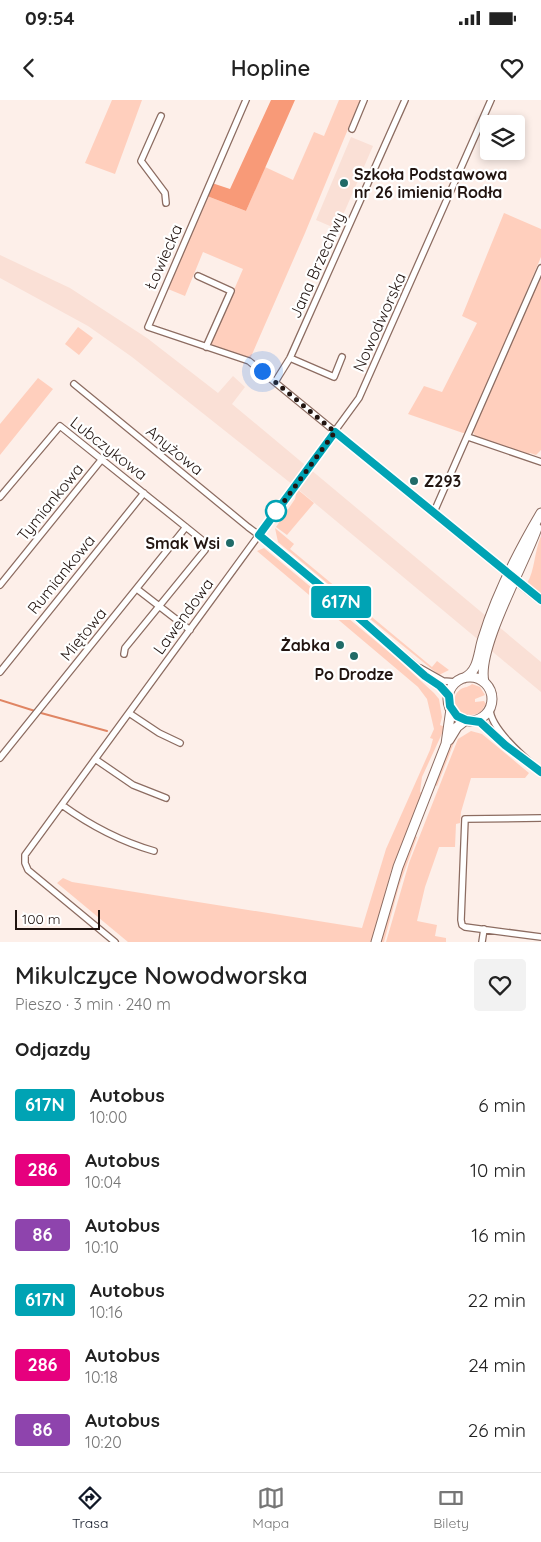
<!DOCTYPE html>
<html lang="pl">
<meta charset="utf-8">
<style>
:root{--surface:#fff;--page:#f2f2f2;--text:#222;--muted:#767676;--line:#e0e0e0;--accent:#111827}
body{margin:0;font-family:Quicksand,sans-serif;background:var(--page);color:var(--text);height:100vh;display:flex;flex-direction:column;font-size:19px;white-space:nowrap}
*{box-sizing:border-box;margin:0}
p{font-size:16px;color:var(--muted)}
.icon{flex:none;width:28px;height:28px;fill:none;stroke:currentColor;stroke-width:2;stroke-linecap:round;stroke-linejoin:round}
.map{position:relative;height:842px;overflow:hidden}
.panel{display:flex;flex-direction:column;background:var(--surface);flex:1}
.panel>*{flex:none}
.badge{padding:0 10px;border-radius:4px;font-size:18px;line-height:32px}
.tools{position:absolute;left:480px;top:15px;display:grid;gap:10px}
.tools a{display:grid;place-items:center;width:45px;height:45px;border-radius:5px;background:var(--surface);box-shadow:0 2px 8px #0003;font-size:25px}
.scale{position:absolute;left:15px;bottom:12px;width:85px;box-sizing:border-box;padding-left:5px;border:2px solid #211410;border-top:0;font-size:14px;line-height:18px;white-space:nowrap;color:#211410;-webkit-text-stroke:4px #fff;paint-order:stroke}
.you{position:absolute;width:25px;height:25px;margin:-12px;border:4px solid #fff;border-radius:50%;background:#1a73e8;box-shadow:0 0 0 8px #1a73e833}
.map>.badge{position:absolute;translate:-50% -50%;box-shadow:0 0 0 2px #fff}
h2{padding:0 15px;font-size:19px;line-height:45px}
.round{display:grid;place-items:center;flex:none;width:52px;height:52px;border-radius:5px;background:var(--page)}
.overview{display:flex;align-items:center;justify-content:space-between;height:85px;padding:0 15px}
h1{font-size:24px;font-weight:600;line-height:38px}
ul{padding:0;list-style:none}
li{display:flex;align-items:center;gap:15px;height:65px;padding:0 15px}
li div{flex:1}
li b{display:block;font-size:19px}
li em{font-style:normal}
li .badge{min-width:55px;font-weight:700;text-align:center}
.status{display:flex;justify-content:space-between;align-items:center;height:35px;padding:0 25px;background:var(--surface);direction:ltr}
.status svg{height:14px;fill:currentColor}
header{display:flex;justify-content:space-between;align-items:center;height:65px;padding:0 15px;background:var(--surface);font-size:22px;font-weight:600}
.dock{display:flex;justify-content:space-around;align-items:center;height:70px;border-top:1px solid var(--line);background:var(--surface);font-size:14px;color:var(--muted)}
.dock a{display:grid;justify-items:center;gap:2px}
.dock .on{color:var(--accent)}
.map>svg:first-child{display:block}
.built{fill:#fae0d6}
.green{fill:#ffcfbd}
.forest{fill:#f89a78}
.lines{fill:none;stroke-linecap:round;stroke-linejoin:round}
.stream{stroke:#e08563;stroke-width:2}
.minor-casing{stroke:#8c6c61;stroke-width:8}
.tertiary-casing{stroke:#8c6c61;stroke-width:10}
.secondary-casing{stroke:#8c6c61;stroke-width:11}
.minor{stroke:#fff;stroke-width:5.5}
.tertiary{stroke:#fff;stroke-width:8}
.secondary{stroke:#fff;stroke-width:9}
.line-casing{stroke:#fff;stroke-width:11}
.line{stroke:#00a3b4;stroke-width:8}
.walk{stroke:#211410;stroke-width:5;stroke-dasharray:0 9}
.poi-dot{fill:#206b68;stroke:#fff;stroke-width:2}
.stop-dot{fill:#fff;stroke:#00a3b4;stroke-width:2.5}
.labels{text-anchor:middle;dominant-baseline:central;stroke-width:4.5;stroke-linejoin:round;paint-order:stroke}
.poi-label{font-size:16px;font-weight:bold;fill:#211410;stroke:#fff;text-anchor:start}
.street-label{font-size:16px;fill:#211410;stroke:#fff}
</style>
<div class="status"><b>09:54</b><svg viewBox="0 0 49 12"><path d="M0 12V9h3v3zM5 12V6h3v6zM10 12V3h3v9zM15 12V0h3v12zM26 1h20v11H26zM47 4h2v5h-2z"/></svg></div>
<header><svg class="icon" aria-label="back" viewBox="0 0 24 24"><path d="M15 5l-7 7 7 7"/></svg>Hopline<svg class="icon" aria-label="heart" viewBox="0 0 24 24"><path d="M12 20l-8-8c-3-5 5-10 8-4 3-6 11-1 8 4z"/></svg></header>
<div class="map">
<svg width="541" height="842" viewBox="0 0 541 842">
<rect width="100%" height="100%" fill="#fdefe9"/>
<!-- built -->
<path class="built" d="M 351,37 L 373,46 L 337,129 L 316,120 Z
M 0,155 L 70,188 L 147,238 L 218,293 L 233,276 L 245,287 L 232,304 L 541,562 L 541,592 L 293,385 L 132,257 L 88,226 L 0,178 Z"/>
<!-- green -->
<path class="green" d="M 112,0 L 142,0 L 115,74 L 85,63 Z
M 339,0 L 360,0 L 305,133 L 250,259 L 210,245 L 243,169 L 203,152 L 185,196 L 168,189 L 207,96 L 246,111 L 265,67 L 293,80 L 314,32 L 324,36 Z
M 504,113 L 541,129 L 541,157 L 467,332 L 463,333 L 408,314 L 424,286 L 442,292 L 477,223 L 462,216 Z
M 541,175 L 541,350 L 536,355 L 530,353 L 528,356 L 476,338 L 473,332 Z
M 78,227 L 93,238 L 79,255 L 65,244 Z
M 38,278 L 53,289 L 0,355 L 0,324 Z
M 297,389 L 314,403 L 287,435 L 276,427 L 295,399 Z
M 275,428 L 294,444 L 290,449 L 360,507 L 359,510 L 278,442 Z
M 541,436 L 541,495 L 527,483 C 535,471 534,452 541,436 Z
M 264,448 L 396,558 L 434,593 L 439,599 L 442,617 L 440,625 L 445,627 L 422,677 L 420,692 L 422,693 L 391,771 L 372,842 L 128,842 L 57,783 L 63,778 L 72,782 L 362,828 L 386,749 L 430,650 L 433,639 L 430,638 L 434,629 L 427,599 L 418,587 L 257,451 Z
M 315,485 L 418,573 L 417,575 L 314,486 Z
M 367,513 L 432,567 L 437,561 L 449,570 L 439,575 L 364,514 Z
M 472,584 L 480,587 L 485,595 L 475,599 L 475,602 L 484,601 L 486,604 L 480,613 L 463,617 C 455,610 450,596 461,589 C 465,587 469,587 472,584 Z
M 471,631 L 482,634 L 529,673 L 525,678 L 471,678 L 461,712 L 460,723 L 456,724 L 455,747 L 439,747 L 425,787 L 417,821 L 437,825 L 435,836 L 446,838 L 446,842 L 386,842 L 409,763 L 458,639 Z
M 455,634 L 457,635 L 437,686 L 435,685 Z
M 415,736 L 417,737 L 399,786 L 384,842 L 381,842 L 402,768 Z"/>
<!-- forest -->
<path class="forest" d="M 271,0 L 295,0 L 246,111 L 207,96 L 212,83 L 230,89 Z"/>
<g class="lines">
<!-- stream -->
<path class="stream" d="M 0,600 L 35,611
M 41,613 L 107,631"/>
<defs>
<path id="minor" d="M 246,0 L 148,227 L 249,261 L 509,474
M 161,16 L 141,61 L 165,93 L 166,103
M 352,29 L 364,0
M 198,176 L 231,191 L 206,247
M 290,258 L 334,277 L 342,257
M 275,282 L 290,258 L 405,0
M 74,284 L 248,427 L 275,447 L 416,566 C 426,578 440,584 449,596
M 468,337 L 541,362
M 0,397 L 60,326 L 207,444 L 205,450 L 125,548 L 124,554
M 434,412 L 541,168
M 0,485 L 102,359
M 137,489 L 190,530
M 420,568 L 443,581 L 457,582
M 0,572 L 144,393
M 490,608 C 489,628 526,659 541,672
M 129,613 L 159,633 L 180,643
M 476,620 C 492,626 504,646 520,655
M 0,658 L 186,427
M 95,659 L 133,685 L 166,698
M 62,705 C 91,726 119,741 154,751
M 541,718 L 465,719 L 461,820 L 462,825 L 465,827 L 541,837
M 115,842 L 28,770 L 25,763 L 25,755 L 359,298 L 491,0
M 482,842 L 484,829"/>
<path id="tertiary" d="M 512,477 L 541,500"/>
<path id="secondary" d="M448 599a22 22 0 1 1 44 0a22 22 0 1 1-44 0Z
M 464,578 C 479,571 478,553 483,538 C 496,495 518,452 541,413
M 484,582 C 476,549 525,463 537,428
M 449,640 L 457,627 L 466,620
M 376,842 L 398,767 L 446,644 L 451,609"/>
</defs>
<!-- minor casing -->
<use href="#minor" class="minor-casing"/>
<!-- tertiary casing -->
<use href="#tertiary" class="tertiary-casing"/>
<!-- secondary casing -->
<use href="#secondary" class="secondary-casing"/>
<!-- minor -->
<use href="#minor" class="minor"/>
<!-- tertiary -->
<use href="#tertiary" class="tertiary"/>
<!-- secondary -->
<use href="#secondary" class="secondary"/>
</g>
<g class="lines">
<defs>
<path id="line" d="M 541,500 L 335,332 L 259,435 L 358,517 L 425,576 L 440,586 L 449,596 L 450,606 L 457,616 L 466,620 L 480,622 L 505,645 L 541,672"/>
</defs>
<!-- line casing -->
<use href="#line" class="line-casing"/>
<!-- line -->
<use href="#line" class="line"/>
<!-- walk -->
<path class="walk" d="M 262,271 L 335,332 L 274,415 L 276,411"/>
</g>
<!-- markers -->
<g class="poi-dot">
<circle cx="344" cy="83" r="5"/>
<circle cx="414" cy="381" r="5"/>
<circle cx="230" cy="443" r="5"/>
<circle cx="340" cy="545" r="5"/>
<circle cx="354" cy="556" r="5"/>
</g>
<circle class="stop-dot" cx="276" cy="411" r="10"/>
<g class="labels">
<!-- poi labels -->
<g class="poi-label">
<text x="354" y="74">Szkoła Podstawowa<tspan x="354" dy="18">nr 26 imienia Rodła</tspan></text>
<text x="424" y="381">Z293</text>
<text x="220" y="443" text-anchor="end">Smak Wsi</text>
<text x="330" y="545" text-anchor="end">Żabka</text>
<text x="354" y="574" text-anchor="middle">Po Drodze</text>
</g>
<!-- street labels -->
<g class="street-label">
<text transform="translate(163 157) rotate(-66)">Łowiecka</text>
<text transform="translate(317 165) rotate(-66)">Jana Brzechwy</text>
<text transform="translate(379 222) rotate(-66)">Nowodworska</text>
<text transform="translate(109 348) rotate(38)">Lubczykowa</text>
<text transform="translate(175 350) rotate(39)">Anyżowa</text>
<text transform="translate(50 402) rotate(-51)">Tymiankowa</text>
<text transform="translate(61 474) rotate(-51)">Rumiankowa</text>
<text transform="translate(183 516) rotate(-54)">Lawendowa</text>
<text transform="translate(83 534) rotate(-51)">Miętowa</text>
</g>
</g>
</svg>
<div class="tools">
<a><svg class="icon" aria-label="layers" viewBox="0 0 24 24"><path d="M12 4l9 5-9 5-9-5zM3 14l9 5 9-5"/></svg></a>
</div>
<div class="scale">100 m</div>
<div class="you" style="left:262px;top:271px"></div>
<b class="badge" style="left:341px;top:502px;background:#00a3b4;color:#fff">617N</b>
</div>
<section class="panel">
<div class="overview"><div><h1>Mikulczyce Nowodworska</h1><p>Pieszo · 3 min · 240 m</p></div><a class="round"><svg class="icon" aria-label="heart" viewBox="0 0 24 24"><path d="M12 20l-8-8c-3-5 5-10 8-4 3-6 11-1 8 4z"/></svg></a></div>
<h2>Odjazdy</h2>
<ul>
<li><span class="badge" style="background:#00a3b4;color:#fff">617N</span><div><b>Autobus</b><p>10:00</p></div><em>6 min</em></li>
<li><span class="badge" style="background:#e6007e;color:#fff">286</span><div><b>Autobus</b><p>10:04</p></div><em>10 min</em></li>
<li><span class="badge" style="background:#8e44ad;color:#fff">86</span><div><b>Autobus</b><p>10:10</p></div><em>16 min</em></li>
<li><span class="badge" style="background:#00a3b4;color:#fff">617N</span><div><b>Autobus</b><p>10:16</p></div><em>22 min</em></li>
<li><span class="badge" style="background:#e6007e;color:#fff">286</span><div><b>Autobus</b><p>10:18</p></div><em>24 min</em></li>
<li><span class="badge" style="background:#8e44ad;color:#fff">86</span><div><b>Autobus</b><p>10:20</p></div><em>26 min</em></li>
</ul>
</section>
<nav class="dock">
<a class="on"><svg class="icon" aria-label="directions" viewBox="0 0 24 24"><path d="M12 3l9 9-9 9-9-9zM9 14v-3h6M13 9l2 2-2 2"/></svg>Trasa</a>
<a><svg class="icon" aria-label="map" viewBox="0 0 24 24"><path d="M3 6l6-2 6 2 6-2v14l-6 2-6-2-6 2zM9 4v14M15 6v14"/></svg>Mapa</a>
<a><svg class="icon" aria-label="tickets" viewBox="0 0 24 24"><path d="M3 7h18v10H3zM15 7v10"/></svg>Bilety</a>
</nav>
